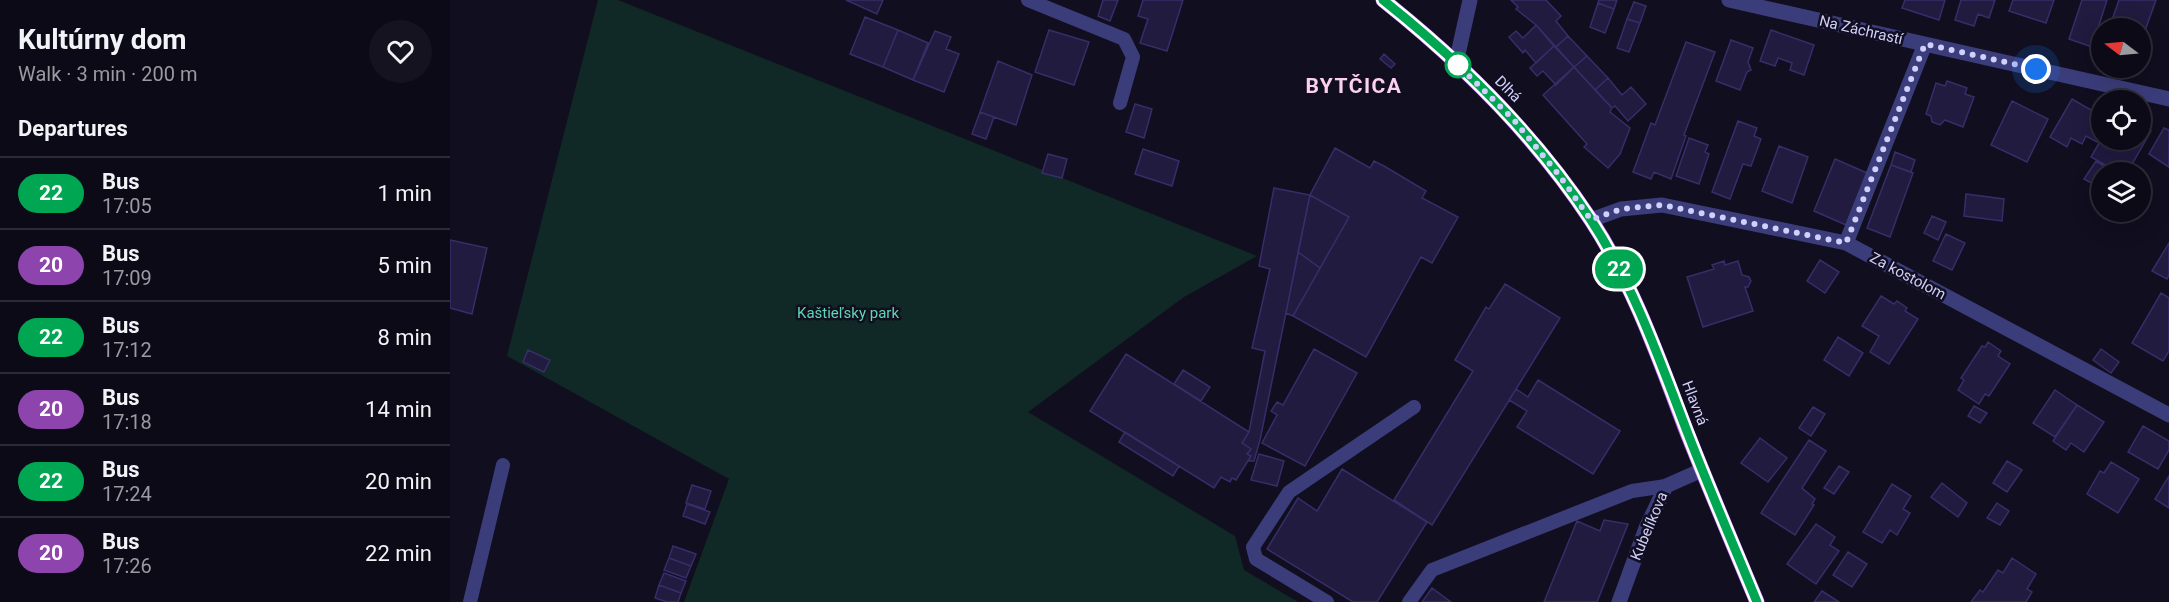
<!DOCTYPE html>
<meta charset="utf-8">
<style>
:root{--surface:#0c0a17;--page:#151320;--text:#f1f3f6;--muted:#9a9aa1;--line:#2c2b36}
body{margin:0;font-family:Roboto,sans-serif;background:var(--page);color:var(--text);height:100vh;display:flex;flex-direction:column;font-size:22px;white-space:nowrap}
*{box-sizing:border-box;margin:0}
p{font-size:20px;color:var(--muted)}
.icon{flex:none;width:33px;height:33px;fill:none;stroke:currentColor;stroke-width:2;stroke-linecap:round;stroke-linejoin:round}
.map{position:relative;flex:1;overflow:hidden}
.details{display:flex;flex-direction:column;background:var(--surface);width:450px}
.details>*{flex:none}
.badge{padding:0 12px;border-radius:20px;font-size:21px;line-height:39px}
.needle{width:39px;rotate:286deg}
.fabs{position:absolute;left:1641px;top:18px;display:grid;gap:12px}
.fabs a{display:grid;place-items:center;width:60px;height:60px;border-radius:50%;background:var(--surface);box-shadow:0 6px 24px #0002,0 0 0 2px var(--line);font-size:30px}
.you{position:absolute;width:30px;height:30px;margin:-15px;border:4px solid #fff;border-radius:50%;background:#1a73e8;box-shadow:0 0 0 9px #1a73e833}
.map>.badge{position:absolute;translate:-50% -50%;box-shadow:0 0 0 3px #fff}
h2{padding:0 18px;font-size:22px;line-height:54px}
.round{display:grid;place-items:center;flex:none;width:63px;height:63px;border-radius:32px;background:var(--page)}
.headline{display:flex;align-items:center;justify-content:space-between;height:102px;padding:0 18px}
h1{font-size:28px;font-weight:700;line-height:45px}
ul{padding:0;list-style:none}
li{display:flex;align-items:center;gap:18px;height:72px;padding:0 18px;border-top:2px solid var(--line)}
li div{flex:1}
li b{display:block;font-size:22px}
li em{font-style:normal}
li .badge{min-width:66px;font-weight:700;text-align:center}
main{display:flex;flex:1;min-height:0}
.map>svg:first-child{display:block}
.green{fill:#112926}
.building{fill:#201b3f;stroke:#372e69;stroke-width:1.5}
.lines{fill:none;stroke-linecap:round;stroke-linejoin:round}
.service{stroke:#3b3d7b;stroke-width:14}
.minor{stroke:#3b3d7b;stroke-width:15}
.primary{stroke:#b45cf6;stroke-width:15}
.line-casing{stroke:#fff;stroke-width:14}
.line{stroke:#00a651;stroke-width:9}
.walk{stroke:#d1cffc;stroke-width:6;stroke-dasharray:0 10.8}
.stop-dot{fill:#fff;stroke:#00a651;stroke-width:3}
.labels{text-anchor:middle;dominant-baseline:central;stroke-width:5;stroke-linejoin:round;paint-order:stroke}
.street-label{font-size:15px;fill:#d1cffc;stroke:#100e1f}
.park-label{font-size:15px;fill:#5fd7b3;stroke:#100e1f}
.district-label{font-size:21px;font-weight:bold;letter-spacing:1.5px;fill:#fcd0ef;stroke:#100e1f}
</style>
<main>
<section class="details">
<div class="headline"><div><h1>Kultúrny dom</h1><p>Walk · 3 min · 200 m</p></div><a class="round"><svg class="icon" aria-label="heart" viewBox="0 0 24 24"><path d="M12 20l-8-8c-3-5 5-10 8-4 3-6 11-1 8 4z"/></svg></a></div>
<h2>Departures</h2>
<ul>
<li><span class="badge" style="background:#00a651;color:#fff">22</span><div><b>Bus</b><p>17:05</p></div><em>1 min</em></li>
<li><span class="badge" style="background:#8e44ad;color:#fff">20</span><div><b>Bus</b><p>17:09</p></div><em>5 min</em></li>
<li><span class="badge" style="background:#00a651;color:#fff">22</span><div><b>Bus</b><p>17:12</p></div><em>8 min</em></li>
<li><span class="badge" style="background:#8e44ad;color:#fff">20</span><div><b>Bus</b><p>17:18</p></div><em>14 min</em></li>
<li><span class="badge" style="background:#00a651;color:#fff">22</span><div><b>Bus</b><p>17:24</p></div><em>20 min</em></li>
<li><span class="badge" style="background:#8e44ad;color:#fff">20</span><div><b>Bus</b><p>17:26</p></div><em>22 min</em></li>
</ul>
</section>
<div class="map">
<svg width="1719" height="602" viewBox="0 0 1719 602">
<rect width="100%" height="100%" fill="#100e1f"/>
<!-- green -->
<path class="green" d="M 148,0 L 168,0 L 807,256 L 734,297 L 578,412 L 785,536 L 794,570 L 848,602 L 234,602 L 279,479 L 57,356 Z"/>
<!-- building -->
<path class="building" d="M 396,0 L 433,0 L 427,14 Z
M 653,0 L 668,0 L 660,21 L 648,16 Z
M 693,0 L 733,0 L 717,51 L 690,43 L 698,19 L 688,16 Z
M 1061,0 L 1096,0 L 1111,16 L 1106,21 L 1118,36 L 1106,47 L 1086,25 L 1066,9 L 1068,7 Z
M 1149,0 L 1167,0 L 1164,9 L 1148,3 Z
M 1455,0 L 1495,0 L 1489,20 L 1452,8 Z
M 1511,0 L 1545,0 L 1539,18 L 1528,14 L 1524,26 L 1505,20 Z
M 1563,0 L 1604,0 L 1596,23 L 1559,11 Z
M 1632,0 L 1657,0 L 1642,47 L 1619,39 Z
M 1669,0 L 1706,0 L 1696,28 L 1663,17 Z
M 1184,2 L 1196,6 L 1190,23 L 1177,19 Z
M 1148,3 L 1164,9 L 1155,33 L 1140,27 Z
M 415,17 L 448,30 L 433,67 L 400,54 Z
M 1177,19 L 1190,23 L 1179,52 L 1167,48 Z
M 1086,25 L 1104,46 L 1086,63 L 1075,50 L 1073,53 L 1059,37 L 1066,31 L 1073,38 Z
M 448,30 L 478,43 L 463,80 L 433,67 Z
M 599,30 L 639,42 L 624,85 L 585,72 Z
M 1321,30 L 1364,45 L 1354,75 L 1340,70 L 1342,63 L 1328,58 L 1325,66 L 1310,61 Z
M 485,31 L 501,37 L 496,49 L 509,54 L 494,92 L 463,80 Z
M 1118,36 L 1137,56 L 1124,67 L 1106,47 Z
M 1281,40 L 1303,48 L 1298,62 L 1301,70 L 1297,72 L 1290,90 L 1266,81 Z
M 1236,42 L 1265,52 L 1234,135 L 1236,136 L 1221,179 L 1204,172 L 1201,179 L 1183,172 L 1201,123 L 1205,125 Z
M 1104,46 L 1124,67 L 1106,85 L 1093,71 L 1087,76 L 1080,68 Z
M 934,54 L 945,64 L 941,68 L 930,59 Z
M 1137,56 L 1158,78 L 1145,90 L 1124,67 Z
M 548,61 L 582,75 L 566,125 L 530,112 Z
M 1124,67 L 1162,108 L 1160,112 L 1180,128 L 1170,154 L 1158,168 L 1134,147 L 1137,144 L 1093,95 Z
M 1158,78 L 1172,95 L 1181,87 L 1196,104 L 1178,121 L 1165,106 L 1162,108 L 1145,90 Z
M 1497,81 L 1517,88 L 1515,94 L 1524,97 L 1513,127 L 1495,120 L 1490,125 L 1482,122 L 1481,116 L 1476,114 L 1486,83 L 1495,86 Z
M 1622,99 L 1646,113 L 1652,105 L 1652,134 L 1647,142 L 1636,136 L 1632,144 L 1621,138 L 1617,147 L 1600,137 Z
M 1562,101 L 1598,119 L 1577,162 L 1541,145 Z
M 685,104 L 702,109 L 694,138 L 676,132 Z
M 530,112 L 544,117 L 536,139 L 522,134 Z
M 1288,121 L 1307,128 L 1304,136 L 1311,139 L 1301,166 L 1293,164 L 1280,199 L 1262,192 Z
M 1690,125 L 1701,131 L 1681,166 L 1675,163 L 1668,172 L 1641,157 L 1652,138 L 1690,140 Z
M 1714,128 L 1719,130 L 1719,167 L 1699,154 Z
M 1239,138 L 1258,145 L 1255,152 L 1259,154 L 1249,184 L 1226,176 Z
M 1329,146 L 1358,157 L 1342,203 L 1312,191 Z
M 885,148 L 920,168 L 924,161 L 934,166 L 976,191 L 972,198 L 1008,217 L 982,263 L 971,257 L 916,357 L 843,316 L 899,217 L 860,195 Z
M 693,149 L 729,161 L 722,186 L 685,174 Z
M 1445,152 L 1465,160 L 1461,172 L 1441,165 Z
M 598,154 L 617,159 L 612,178 L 592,173 Z
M 1385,159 L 1417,173 L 1396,225 L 1364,211 Z
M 1646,161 L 1657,168 L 1655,172 L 1652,172 L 1652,178 L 1647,186 L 1634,179 Z
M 1441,165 L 1463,173 L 1440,237 L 1417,228 Z
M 824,188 L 860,195 L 810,440 L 804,461 L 798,461 L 801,456 L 797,454 L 801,449 L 792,443 L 799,432 L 815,351 L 802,348 L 820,269 L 809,266 Z
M 1516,194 L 1554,199 L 1552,221 L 1514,216 Z
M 860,195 L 899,217 L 870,268 L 848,252 Z
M 1482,216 L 1496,222 L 1488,240 L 1474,233 Z
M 1496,234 L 1515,243 L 1502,270 L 1483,261 Z
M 0,240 L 37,248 L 22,314 L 0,308 Z
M 1719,243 L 1719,275 L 1717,279 L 1702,271 Z
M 848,252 L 870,268 L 843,316 L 836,313 Z
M 1370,260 L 1389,272 L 1375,293 L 1357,281 Z
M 1274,261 L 1275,265 L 1288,261 L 1292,275 L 1299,277 L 1301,281 L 1298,287 L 1295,287 L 1303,311 L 1253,327 L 1237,277 L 1264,269 L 1262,265 Z
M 1055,284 L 1110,318 L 982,525 L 944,500 L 1023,371 L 1005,360 L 1036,307 L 1039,309 Z
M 1711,293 L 1719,298 L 1719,351 L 1713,361 L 1682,343 Z
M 1431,296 L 1444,304 L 1447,301 L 1457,308 L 1455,311 L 1468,319 L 1439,364 L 1420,352 L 1429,336 L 1412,326 Z
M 1388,337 L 1413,353 L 1399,376 L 1374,360 Z
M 1538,342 L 1551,351 L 1548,356 L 1560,364 L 1539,396 L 1535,394 L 1529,404 L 1508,390 L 1514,380 L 1511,378 L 1532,346 L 1535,347 Z
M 864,349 L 907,373 L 855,466 L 812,443 L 827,415 L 821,411 L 827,402 L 833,405 Z
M 1651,349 L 1669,362 L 1661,373 L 1643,360 Z
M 78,350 L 100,360 L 94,372 L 73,362 Z
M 676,354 L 799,432 L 792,443 L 801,449 L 797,454 L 801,456 L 786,480 L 782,478 L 780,482 L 771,477 L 764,488 L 640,411 Z
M 733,370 L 760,387 L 751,401 L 724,384 Z
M 1088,380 L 1170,431 L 1143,474 L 1067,427 L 1077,411 L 1059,400 L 1066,389 L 1078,397 Z
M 1605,390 L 1627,405 L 1605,437 L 1583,423 Z
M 1627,405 L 1654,422 L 1634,452 L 1621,443 L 1616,450 L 1603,441 Z
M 1524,406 L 1537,413 L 1530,423 L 1518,416 Z
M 1363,407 L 1375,414 L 1361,436 L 1349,428 Z
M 1693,426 L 1719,441 L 1719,450 L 1708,469 L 1678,452 Z
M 675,432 L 729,466 L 723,476 L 669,442 Z
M 1310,438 L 1337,458 L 1318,482 L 1291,463 Z
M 1359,440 L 1376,451 L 1352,488 L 1365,499 L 1362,504 L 1364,505 L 1345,535 L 1311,513 Z
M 809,454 L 834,461 L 827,486 L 801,480 Z
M 1557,461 L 1572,470 L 1557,492 L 1543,483 Z
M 1661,462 L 1689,479 L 1668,513 L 1637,494 L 1650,471 L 1654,473 Z
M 1389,466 L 1399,472 L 1384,494 L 1374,488 Z
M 892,469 L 977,522 L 927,602 L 903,602 L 817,549 L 848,498 L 867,511 Z
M 1719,476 L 1719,508 L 1705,499 Z
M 1492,483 L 1517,503 L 1508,517 L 1481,497 Z
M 1442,484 L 1461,496 L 1453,509 L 1460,513 L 1447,535 L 1440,530 L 1432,543 L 1413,532 Z
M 242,485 L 261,491 L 255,509 L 236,503 Z
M 1547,503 L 1559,511 L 1550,525 L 1537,518 Z
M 237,504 L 260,512 L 255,524 L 233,516 Z
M 1154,520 L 1178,524 L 1147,602 L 1094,602 L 1127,521 L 1150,531 Z
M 1366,524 L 1385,537 L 1380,545 L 1389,551 L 1366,584 L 1337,564 Z
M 223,546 L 246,554 L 241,566 L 219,558 Z
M 1398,552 L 1417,564 L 1402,587 L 1383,575 Z
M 219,558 L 241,566 L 236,578 L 214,570 Z
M 1562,558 L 1586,574 L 1577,589 L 1582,592 L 1576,602 L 1521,602 L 1530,590 L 1533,592 L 1548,570 L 1553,573 Z
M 214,573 L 236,581 L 231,593 L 209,585 Z
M 209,585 L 231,593 L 228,602 L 217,602 L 205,598 Z
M 982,588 L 1001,602 L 972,602 Z
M 1372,591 L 1389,602 L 1364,602 Z"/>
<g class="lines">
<!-- service -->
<path class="service" d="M 578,0 L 674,39 L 683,57 L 670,103
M 20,602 L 53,465
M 877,602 L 806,559 L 803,547 L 839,492 L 964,407
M 959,602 L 982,570 L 1182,491 L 1216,486"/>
<!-- minor -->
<path class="minor" d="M 1279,0 L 1719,99
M 1006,63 L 1020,0
M 1141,220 L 1171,209 L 1212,205 L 1396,243 L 1719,415
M 1396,243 L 1475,44
M 1169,602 L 1196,528 L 1216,486 L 1252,470"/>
<!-- primary -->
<path class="primary" d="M 933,0 C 1012,63 1085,135 1141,220 C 1183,284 1209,359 1236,430 C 1259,488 1283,545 1307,602"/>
</g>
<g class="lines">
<defs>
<path id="line" d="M 933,0 C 1011,62 1086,136 1141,220 C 1184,286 1210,361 1238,434 C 1260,491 1284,546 1307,602"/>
</defs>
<!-- line casing -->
<use href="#line" class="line-casing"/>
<!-- line -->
<use href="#line" class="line"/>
<!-- walk -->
<path class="walk" d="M 1008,65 L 1006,63 L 1063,119 L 1109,175 L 1141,220 L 1171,209 L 1212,205 L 1396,243 L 1475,44 L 1586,69"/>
</g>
<!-- markers -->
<circle class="stop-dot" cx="1008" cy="65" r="12"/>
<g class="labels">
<!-- street labels -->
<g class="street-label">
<text transform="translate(1411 30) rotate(13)">Na Záchrastí</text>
<text transform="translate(1058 89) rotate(45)">Dlhá</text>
<text transform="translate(1458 276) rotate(28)">Za kostolom</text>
<text transform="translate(1245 403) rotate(69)">Hlavná</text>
<text transform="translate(1199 526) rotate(-67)">Kubelíkova</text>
</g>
<!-- park labels -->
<g class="park-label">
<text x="398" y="313">Kaštieľsky park</text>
</g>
<!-- district labels -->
<g class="district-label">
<text x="904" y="86">BYTČICA</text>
</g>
</g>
</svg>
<div class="fabs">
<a><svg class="needle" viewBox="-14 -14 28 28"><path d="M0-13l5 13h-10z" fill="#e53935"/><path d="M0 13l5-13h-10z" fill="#9a9aa1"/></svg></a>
<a><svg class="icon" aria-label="locate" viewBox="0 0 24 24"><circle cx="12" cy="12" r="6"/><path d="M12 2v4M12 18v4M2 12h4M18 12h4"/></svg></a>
<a><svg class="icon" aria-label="layers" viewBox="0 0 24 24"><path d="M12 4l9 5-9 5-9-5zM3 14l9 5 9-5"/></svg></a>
</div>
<div class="you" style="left:1586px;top:69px"></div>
<b class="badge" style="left:1169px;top:269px;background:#00a651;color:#fff">22</b>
</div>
</main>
